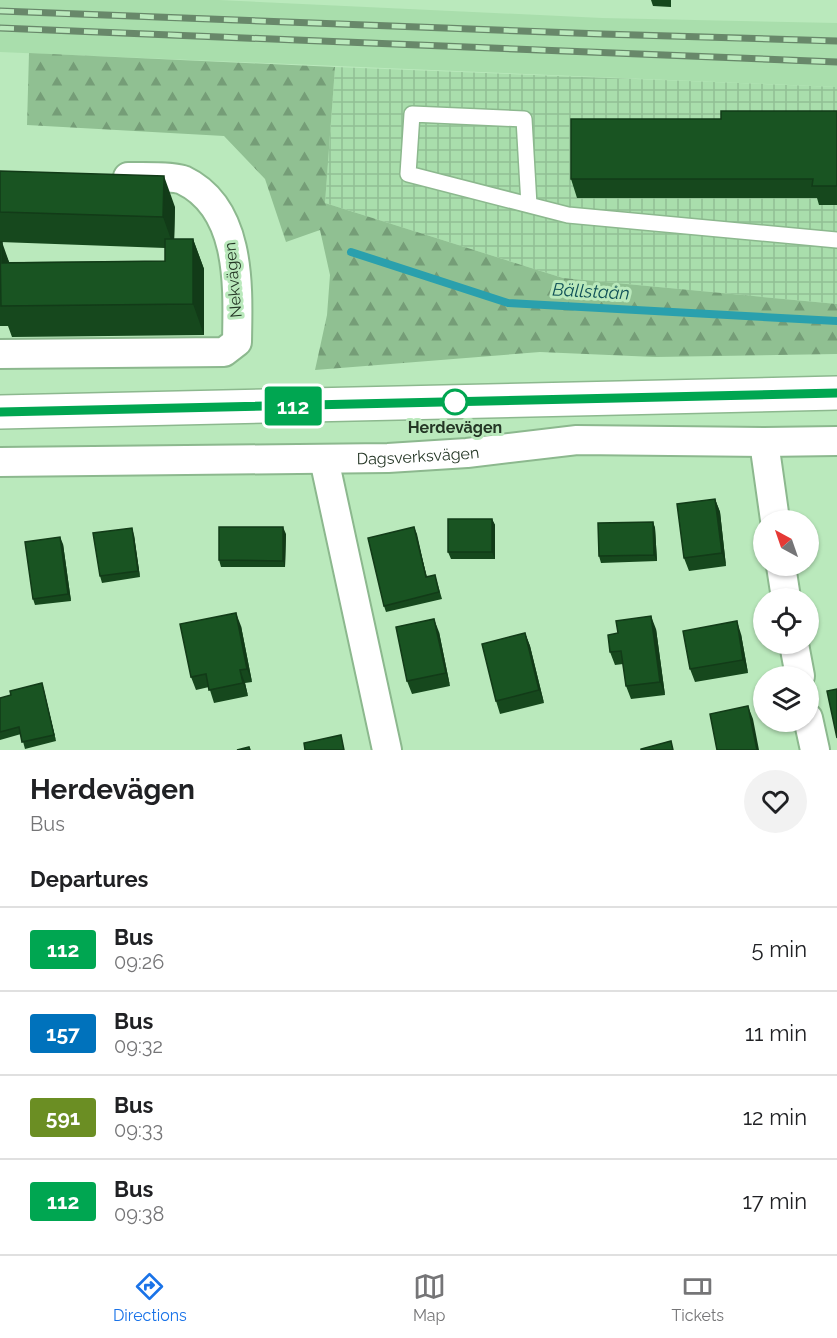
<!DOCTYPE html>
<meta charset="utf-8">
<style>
:root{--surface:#fff;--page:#f2f2f2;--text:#202124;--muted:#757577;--line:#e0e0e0;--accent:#1a73e8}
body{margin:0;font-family:Raleway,sans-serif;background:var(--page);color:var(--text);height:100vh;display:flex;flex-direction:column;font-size:22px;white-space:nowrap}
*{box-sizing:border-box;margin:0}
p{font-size:20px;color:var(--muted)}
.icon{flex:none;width:33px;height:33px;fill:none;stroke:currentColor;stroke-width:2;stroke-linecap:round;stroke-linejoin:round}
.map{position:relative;height:750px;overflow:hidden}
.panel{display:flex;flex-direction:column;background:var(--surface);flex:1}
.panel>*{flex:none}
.badge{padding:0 12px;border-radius:4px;font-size:21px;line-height:39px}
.needle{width:39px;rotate:320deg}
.buttons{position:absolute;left:753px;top:510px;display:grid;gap:12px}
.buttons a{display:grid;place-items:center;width:66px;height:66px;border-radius:50%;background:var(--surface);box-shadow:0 2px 4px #0004;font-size:30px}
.map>.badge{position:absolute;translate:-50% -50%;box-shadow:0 0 0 3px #fff}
h2{padding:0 30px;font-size:22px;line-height:54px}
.round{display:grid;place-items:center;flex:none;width:63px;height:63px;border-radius:32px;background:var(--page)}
.overview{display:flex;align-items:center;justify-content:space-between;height:102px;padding:0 30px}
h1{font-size:28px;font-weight:700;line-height:45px}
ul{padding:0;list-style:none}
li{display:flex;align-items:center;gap:18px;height:84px;padding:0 30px;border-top:2px solid var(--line)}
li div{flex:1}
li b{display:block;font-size:22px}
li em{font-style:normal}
li .badge{min-width:66px;font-weight:700;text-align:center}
.dock{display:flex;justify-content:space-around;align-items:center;height:84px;border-top:2px solid var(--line);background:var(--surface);font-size:16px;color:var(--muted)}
.dock a{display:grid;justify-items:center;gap:3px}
.dock .current{color:var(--accent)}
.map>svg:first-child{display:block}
.built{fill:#a9deac}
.industrial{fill:url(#industrial-grid)}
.forest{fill:url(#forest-firs)}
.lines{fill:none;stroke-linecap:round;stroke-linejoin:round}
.stream{stroke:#2aa0ad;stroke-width:8}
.service-casing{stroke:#8cb88e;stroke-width:18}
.minor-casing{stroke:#8cb88e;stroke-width:32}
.tertiary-casing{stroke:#8cb88e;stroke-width:36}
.service{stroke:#fff;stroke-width:15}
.minor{stroke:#fff;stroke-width:28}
.tertiary{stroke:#fff;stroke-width:33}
.rail-casing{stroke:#68886a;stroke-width:7}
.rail{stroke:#bae9bc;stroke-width:4.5;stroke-dasharray:14;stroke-linecap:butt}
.wall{fill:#16481d}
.shaded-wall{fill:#123b18}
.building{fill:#195422;stroke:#123b18;stroke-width:1.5}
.line-casing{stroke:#fff;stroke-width:14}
.line{stroke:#00a651;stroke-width:9}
.stop-dot{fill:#fff;stroke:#00a651;stroke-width:3}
.labels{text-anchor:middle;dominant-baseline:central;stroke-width:6;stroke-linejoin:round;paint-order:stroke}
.street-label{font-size:16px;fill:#243625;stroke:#bae9bc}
.stop-label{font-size:16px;font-weight:bold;fill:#243625;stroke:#bae9bc}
.water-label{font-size:18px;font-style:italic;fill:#0f5057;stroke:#bae9bc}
</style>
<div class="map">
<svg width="837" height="750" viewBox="0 0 837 750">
<defs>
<pattern id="industrial-grid" width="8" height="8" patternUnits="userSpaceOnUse" patternTransform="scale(1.5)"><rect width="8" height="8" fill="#a9deac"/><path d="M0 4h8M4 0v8" fill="none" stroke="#91bf94"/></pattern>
<pattern id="forest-firs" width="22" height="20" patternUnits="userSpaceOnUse" patternTransform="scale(1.5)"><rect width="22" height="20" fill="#90c092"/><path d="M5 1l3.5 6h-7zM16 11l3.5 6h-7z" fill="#759d77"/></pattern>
</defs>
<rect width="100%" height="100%" fill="#bae9bc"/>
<!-- built -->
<path class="built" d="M 0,0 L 219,0 L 602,18 L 837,23 L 837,87 L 0,52 Z"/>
<!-- industrial -->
<path class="industrial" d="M 335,67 L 837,87 L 837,304 L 563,278 L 325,203 Z"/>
<!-- forest -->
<path class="forest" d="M 29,53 L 335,67 L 325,203 L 563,278 L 837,304 L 837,354 L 655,357 L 540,352 L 315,370 L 327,315 L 330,275 L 320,230 L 286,242 L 265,179 L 224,136 L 27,125 Z"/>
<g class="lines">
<!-- stream -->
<path class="stream" d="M 351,252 L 508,303 L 837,321"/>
<defs>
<path id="service" d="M 529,205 L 524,119 L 412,114 L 408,174 L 568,215 L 837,240"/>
<g id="minor">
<path d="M 0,354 L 224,352 L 237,342 C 238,287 242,208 183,180 C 174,176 140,177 128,177"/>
<path d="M 764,442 L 775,520"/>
<path d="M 324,459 L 387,750"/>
<path id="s1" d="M 0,462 L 388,458 L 467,453 L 577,440 L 764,442 L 837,441"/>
<path d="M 781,566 L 786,598"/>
<path d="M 794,644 L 800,676"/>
<path d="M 808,718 L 815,750"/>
</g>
<path id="tertiary" d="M 0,412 L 837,393"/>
</defs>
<!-- service casing -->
<use href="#service" class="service-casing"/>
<!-- minor casing -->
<use href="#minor" class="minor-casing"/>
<!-- tertiary casing -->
<use href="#tertiary" class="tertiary-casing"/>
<!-- service -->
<use href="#service" class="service"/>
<!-- minor -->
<use href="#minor" class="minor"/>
<!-- tertiary -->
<use href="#tertiary" class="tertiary"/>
<defs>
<path id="rail" d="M 0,11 L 602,34 L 837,41
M 0,28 L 837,62"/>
</defs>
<!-- rail casing -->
<use href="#rail" class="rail-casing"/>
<!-- rail -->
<use href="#rail" class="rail"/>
</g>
<!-- wall -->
<path class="wall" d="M 651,0 L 671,0 L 671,7 L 653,6 Z
M 837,111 L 837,205 L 819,205 L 817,198 L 577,198 L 571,179 L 721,119 Z
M 0,171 L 175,207 L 174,239 L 193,239 L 204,269 L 204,335 L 12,337 L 8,326 L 0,326 L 0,242 L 9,262 L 165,261 L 165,248 L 0,242 Z
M 715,499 L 720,512 L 726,566 L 689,571 L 684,558 Z
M 492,519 L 495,525 L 495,559 L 451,559 L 448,552 Z
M 653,522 L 655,528 L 657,561 L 601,563 L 599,556 Z
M 414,527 L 427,577 L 435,575 L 442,599 L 386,612 L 384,606 Z
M 286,534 L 285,567 L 221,567 L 219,560 Z
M 134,535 L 140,577 L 102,583 L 100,576 Z
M 63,544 L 71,601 L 35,605 L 33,599 Z
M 241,626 L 252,682 L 245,683 L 248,696 L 214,703 L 209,687 L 196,690 L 191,677 Z
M 656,629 L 665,695 L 631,699 L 626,686 L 623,664 L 615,665 L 610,652 L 618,633 Z
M 439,632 L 450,686 L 412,694 L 407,681 Z
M 525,633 L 530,646 L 544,703 L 500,714 L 496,701 Z
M 741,634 L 748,673 L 695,682 L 690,669 Z
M 42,683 L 56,741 L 25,749 L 21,734 L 0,740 L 0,698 L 11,695 Z"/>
<!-- shaded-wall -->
<path class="shaded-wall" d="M 164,176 L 175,207 L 174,248 L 163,217 Z
M 193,239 L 204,269 L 204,335 L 193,304 Z
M 2,242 L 13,273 L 2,263 Z
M 715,499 L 720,512 L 726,566 L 722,553 Z
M 492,519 L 495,525 L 495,559 L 492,552 Z
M 653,522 L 655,528 L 657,561 L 654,555 Z
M 283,527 L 286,534 L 285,567 L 283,561 Z
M 414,527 L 417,534 L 428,584 L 426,577 Z
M 132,528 L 134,535 L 140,577 L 138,571 Z
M 60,537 L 63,544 L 71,601 L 68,594 Z
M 236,613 L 241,626 L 252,682 L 247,669 Z
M 651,616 L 656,629 L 665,695 L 660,682 Z
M 434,619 L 439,632 L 450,686 L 446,673 Z
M 737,621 L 741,634 L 748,673 L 743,660 Z
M 525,633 L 530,646 L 544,703 L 539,690 Z
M 240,670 L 245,683 L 248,696 L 243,683 Z
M 42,683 L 44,690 L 56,741 L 54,735 Z
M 748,706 L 753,719 L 759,750 L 757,750 Z"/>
<!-- building -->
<path class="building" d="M 721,111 L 837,111 L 837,186 L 812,186 L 813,179 L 571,179 L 571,119 L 721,119 Z
M 0,171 L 164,176 L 163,217 L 0,212 Z
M 165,239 L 193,239 L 193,304 L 1,306 L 0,242 L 2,242 L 2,263 L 165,261 Z
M 715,499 L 722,553 L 684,558 L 677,504 Z
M 448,519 L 492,519 L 492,552 L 448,552 Z
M 653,522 L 654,555 L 599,556 L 598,523 Z
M 219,527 L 283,527 L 283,561 L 219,560 Z
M 414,527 L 426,577 L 435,575 L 439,592 L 384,606 L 368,538 Z
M 132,528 L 138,571 L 100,576 L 93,533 Z
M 60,537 L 68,594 L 33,599 L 25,542 Z
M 236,613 L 247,669 L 240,670 L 243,683 L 209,690 L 206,674 L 191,677 L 180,624 Z
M 651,616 L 660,682 L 626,686 L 621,651 L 610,652 L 608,635 L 618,633 L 616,621 Z
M 434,619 L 446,673 L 407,681 L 396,627 Z
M 737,621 L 743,660 L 690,669 L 683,631 Z
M 525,633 L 539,690 L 496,701 L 482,644 Z
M 42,683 L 54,735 L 22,742 L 19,727 L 0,732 L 0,698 L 11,695 L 10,691 Z
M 837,689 L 837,738 L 827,691 Z
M 748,706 L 757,750 L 717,750 L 710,714 Z
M 341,735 L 344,750 L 305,750 L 304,743 Z
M 671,741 L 673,750 L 641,750 L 641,749 Z
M 249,747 L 250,750 L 237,750 Z"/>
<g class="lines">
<defs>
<path id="line" d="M 0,412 L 837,393"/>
</defs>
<!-- line casing -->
<use href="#line" class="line-casing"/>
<!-- line -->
<use href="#line" class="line"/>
</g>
<!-- markers -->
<circle class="stop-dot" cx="455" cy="402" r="12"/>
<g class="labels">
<!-- street labels -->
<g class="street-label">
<text transform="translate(233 280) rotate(-95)">Nekvägen</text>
<text stroke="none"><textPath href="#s1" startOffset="418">Dagsverksvägen</textPath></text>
</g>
<!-- stop labels -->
<g class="stop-label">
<text x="455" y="427">Herdevägen</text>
</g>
<!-- water labels -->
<g class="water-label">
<text transform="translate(591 291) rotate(3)">Bällstaån</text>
</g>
</g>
</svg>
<div class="buttons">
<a><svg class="needle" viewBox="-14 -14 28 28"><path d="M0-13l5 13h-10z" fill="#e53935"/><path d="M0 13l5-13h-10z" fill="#757577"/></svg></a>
<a><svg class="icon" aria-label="locate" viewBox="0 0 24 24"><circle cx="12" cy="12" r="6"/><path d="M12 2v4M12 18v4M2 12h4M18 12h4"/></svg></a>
<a><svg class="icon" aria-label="layers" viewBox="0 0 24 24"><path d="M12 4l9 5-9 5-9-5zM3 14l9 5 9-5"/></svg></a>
</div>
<b class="badge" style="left:293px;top:406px;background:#00a651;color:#fff">112</b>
</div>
<section class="panel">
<div class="overview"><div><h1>Herdevägen</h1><p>Bus</p></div><a class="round"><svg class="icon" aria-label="heart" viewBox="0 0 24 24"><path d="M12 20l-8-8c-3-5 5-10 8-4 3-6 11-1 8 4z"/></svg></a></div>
<h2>Departures</h2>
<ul>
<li><span class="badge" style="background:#00a651;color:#fff">112</span><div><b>Bus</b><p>09:26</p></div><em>5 min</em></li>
<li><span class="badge" style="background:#0072bc;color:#fff">157</span><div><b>Bus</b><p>09:32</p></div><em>11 min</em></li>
<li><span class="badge" style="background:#6b8e23;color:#fff">591</span><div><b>Bus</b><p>09:33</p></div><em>12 min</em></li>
<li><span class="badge" style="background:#00a651;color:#fff">112</span><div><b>Bus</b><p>09:38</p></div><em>17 min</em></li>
</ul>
</section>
<nav class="dock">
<a class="current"><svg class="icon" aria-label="directions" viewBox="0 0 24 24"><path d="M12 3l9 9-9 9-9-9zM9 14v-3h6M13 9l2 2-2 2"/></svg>Directions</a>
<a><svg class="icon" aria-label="map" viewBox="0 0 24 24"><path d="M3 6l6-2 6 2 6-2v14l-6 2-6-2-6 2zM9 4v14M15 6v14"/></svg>Map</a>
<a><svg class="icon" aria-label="tickets" viewBox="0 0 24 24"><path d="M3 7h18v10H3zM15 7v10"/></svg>Tickets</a>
</nav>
